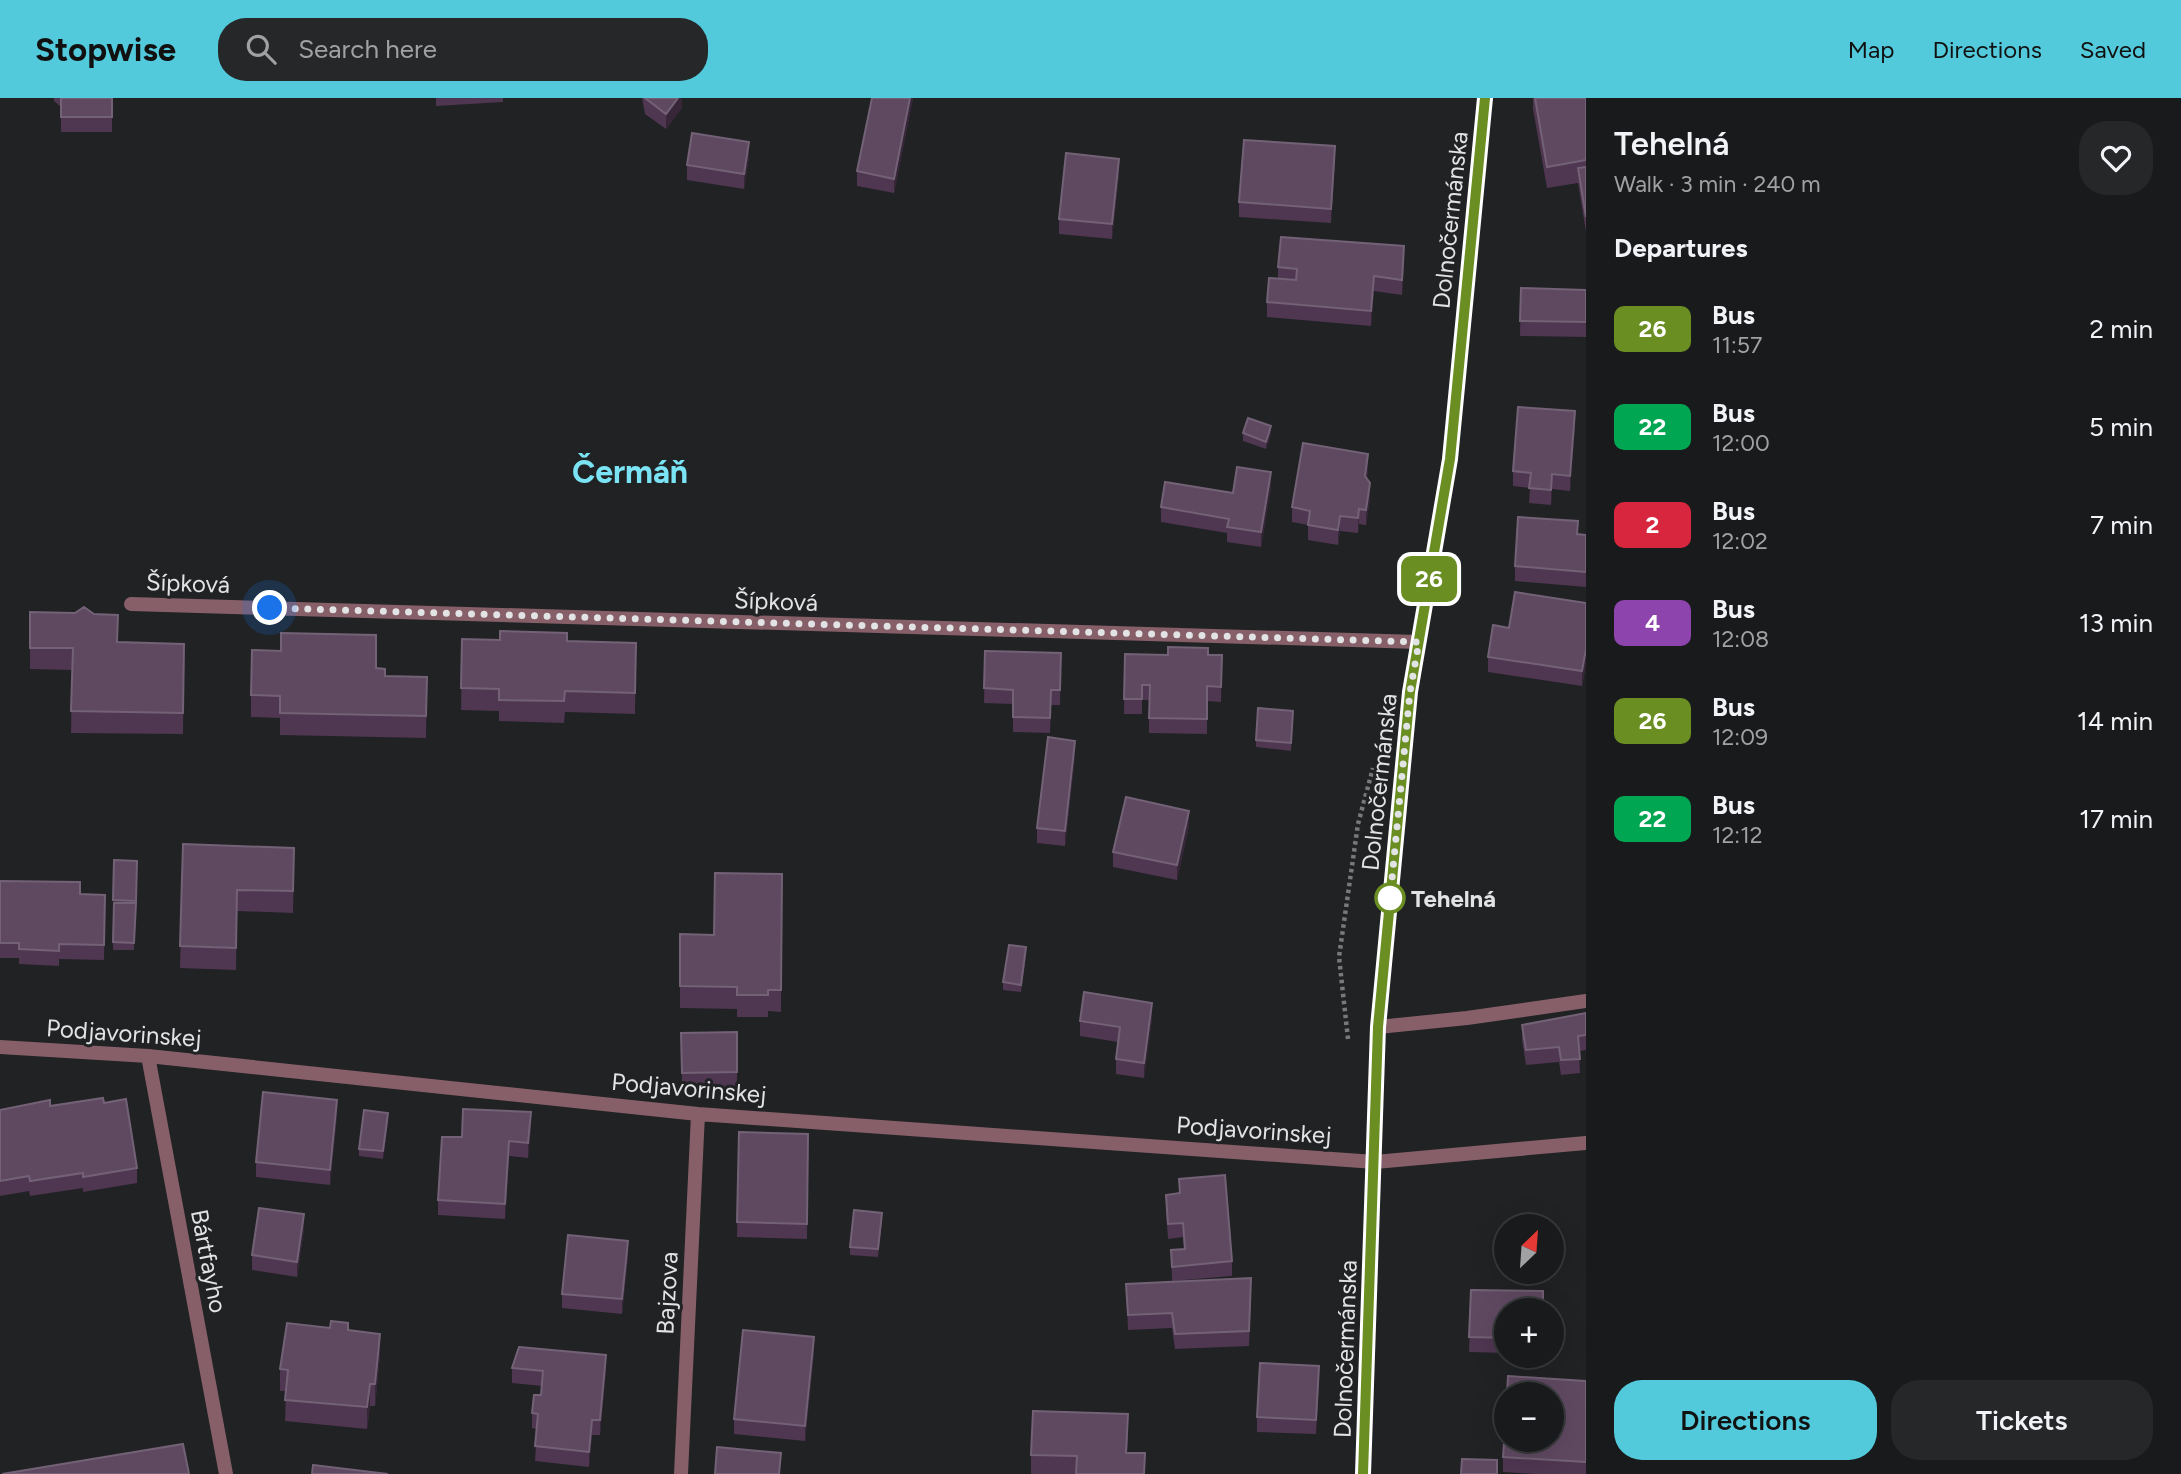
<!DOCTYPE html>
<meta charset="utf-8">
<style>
:root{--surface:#181a1b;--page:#252728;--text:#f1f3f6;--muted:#9fa1a3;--line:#36383a;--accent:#53cadc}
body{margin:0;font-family:Figtree,sans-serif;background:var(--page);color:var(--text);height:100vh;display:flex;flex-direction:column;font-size:26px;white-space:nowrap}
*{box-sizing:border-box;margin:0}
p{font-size:23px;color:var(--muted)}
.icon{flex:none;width:38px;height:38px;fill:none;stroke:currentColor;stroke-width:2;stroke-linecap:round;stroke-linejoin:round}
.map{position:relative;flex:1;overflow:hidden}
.panel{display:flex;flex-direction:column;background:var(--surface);width:595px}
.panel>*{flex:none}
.badge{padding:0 14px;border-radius:10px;font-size:24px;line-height:46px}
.needle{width:46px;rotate:25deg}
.fabs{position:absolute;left:1494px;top:1116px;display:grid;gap:14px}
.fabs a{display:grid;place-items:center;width:70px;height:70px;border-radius:50%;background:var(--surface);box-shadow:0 7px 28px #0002,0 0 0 2px var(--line);font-size:35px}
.you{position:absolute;width:35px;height:35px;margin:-18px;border:5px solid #fff;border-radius:50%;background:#1a73e8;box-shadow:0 0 0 10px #1a73e833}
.map>.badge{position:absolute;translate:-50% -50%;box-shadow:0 0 0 4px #fff}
h2{padding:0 28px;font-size:26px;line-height:63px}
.round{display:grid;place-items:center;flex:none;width:74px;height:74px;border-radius:28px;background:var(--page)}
.overview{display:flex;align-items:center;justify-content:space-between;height:119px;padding:0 28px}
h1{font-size:33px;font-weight:600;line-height:52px}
.primary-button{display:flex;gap:14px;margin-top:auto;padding:14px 28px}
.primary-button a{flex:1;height:80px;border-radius:28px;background:var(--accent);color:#111;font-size:28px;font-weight:600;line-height:80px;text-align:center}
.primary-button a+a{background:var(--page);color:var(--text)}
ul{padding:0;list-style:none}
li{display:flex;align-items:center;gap:21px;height:98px;padding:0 28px}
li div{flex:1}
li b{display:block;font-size:26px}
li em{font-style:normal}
li .badge{min-width:77px;font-weight:700;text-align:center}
header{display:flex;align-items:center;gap:42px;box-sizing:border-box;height:98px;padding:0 35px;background:var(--accent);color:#111}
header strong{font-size:33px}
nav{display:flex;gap:38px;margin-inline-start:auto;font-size:24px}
.search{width:490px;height:63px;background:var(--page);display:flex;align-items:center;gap:18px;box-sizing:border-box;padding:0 24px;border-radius:28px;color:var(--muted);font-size:26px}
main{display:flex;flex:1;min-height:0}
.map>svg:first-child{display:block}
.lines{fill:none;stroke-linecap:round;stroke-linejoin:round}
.path{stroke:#78797b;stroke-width:4.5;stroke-dasharray:3.5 3.5;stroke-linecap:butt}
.street{stroke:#875f69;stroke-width:14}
.secondary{stroke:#c28191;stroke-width:14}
.wall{fill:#4f3651}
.shaded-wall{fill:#362638}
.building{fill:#5f4961;stroke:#736176;stroke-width:2}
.line-casing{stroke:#fff;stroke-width:16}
.line{stroke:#6b8e23;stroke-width:10}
.walk{stroke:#e2e3e5;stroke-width:7;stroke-dasharray:0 12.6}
.stop-dot{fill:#fff;stroke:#6b8e23;stroke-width:3.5}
.labels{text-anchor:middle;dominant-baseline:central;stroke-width:6;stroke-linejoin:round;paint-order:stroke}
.street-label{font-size:24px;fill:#e2e3e5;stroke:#202224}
.stop-label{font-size:24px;font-weight:bold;fill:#e2e3e5;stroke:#202224;text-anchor:start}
.district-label{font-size:32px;font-weight:bold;fill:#7be4f4;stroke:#202224}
</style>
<header>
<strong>Stopwise</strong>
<div class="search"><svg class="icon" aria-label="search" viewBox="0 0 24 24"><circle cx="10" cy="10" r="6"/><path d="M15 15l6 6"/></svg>Search here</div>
<nav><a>Map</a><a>Directions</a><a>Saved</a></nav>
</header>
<main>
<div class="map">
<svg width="1586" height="1376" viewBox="0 0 1586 1376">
<rect width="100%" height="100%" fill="#202224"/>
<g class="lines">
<!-- path -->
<path class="path" d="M 1348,941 L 1339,859 L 1358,726 L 1373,670"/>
<!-- street -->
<path class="street" d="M 131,506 L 1419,544
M 1378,929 L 1467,920 L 1586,903
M 0,949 L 148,958 L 698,1016 L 1375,1064 L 1586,1045
M 148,958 L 226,1376
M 681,1376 L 698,1016"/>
<!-- secondary -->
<path class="secondary" d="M 1363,1376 L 1378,929 L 1410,594 L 1450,361 L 1485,0"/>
</g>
<!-- wall -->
<path class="wall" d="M 54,0 L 112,0 L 112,34 L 61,34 L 61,9 L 54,3 Z
M 436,0 L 503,0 L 503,4 L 436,8 Z
M 642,0 L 682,0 L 682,10 L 666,31 L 645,16 Z
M 872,0 L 913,0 L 894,95 L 857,88 L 857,73 Z
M 1533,0 L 1586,0 L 1586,134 L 1578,85 L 1547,90 L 1533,11 Z
M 749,59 L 744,91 L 687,82 L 687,67 Z
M 1335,63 L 1331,125 L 1239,119 L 1239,104 Z
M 1119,76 L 1112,141 L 1059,136 L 1059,121 Z
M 1404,163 L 1402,197 L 1374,193 L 1371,228 L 1267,219 L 1267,204 L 1278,181 L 1278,169 Z
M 1521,190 L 1586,192 L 1586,239 L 1520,238 Z
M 1575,328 L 1570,393 L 1552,391 L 1551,407 L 1529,405 L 1530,390 L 1513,388 L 1513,373 Z
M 1243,335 L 1271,336 L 1266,351 L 1243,343 Z
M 1368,371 L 1367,380 L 1370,400 L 1366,427 L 1359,426 L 1358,435 L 1340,433 L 1338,447 L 1308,442 L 1308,427 L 1292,424 L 1292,409 Z
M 1271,389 L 1261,449 L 1227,444 L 1227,435 L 1161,424 L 1161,409 L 1233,395 Z
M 1578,436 L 1586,437 L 1586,489 L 1515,483 L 1515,468 Z
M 1586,505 L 1586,566 L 1582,588 L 1488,574 L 1488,559 L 1509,530 Z
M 30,514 L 118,544 L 184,546 L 183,636 L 71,635 L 72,572 L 30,571 Z
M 462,541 L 636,545 L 635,616 L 565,614 L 564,625 L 499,623 L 499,613 L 461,612 Z
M 985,553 L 1061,555 L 1060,607 L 1051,607 L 1050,635 L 1013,634 L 1013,606 L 984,605 Z
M 1125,556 L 1222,557 L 1221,604 L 1207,603 L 1207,636 L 1149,635 L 1149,602 L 1142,602 L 1142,616 L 1124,616 Z
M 376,570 L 385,578 L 427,579 L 426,640 L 280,637 L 280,620 L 251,619 L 251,597 Z
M 1293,620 L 1291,653 L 1256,649 L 1256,642 Z
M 1075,658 L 1065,748 L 1037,745 L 1037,730 Z
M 1189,728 L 1177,782 L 1113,769 L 1113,754 Z
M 183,746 L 294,772 L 293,815 L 237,813 L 236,872 L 180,870 Z
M 114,762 L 137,763 L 134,852 L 113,852 Z
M 782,776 L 781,914 L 768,913 L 768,919 L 737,919 L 737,911 L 680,910 L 680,836 L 714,837 Z
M 0,783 L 80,796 L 105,812 L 104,862 L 59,861 L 59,868 L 19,866 L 19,860 L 0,860 Z
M 1026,856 L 1021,894 L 1003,892 L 1003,884 Z
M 1586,915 L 1586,952 L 1579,953 L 1580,975 L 1561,977 L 1559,964 L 1526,967 L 1522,942 L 1522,927 Z
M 1152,920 L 1144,980 L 1116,976 L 1116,961 L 1118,944 L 1080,938 L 1080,923 Z
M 737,934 L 737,989 L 682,990 L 681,935 Z
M 104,1005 L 137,1070 L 137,1085 L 83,1094 L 83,1090 L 30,1098 L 29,1093 L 0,1098 L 0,1012 Z
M 337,1017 L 330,1087 L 256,1079 L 256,1064 Z
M 388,1023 L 383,1061 L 359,1058 L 359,1051 Z
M 531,1029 L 528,1060 L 509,1058 L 505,1121 L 438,1117 L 438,1102 L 462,1039 Z
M 739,1034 L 808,1036 L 807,1141 L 737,1139 Z
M 1179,1081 L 1232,1163 L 1232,1178 L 1172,1183 L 1171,1152 L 1184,1151 L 1183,1139 L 1168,1141 L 1166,1112 L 1166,1097 L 1179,1095 Z
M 882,1122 L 878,1159 L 850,1157 L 850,1149 Z
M 304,1131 L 297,1179 L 252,1172 L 252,1157 Z
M 628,1158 L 622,1216 L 562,1210 L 562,1196 Z
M 1126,1186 L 1251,1194 L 1249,1248 L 1175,1251 L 1172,1230 L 1128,1232 Z
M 1471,1192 L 1507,1213 L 1507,1255 L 1469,1254 Z
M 348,1232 L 380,1257 L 375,1308 L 370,1308 L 367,1331 L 285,1323 L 286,1293 L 280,1293 L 280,1271 Z
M 814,1254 L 805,1343 L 734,1336 L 734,1321 Z
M 512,1270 L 606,1272 L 600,1337 L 592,1337 L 589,1369 L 535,1363 L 537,1331 L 532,1330 L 532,1315 L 541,1297 L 542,1288 L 512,1285 Z
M 1319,1283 L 1316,1336 L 1257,1334 L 1257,1319 Z
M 1586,1283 L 1586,1376 L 1535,1376 L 1503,1374 L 1503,1359 L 1507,1342 Z
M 1128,1338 L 1127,1355 L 1145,1376 L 1031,1376 L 1031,1357 Z"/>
<!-- shaded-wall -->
<path class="shaded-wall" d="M 678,0 L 682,0 L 682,10 L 666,31 L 666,16 Z
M 910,0 L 913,0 L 894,95 L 894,81 Z
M 749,44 L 749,59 L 744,91 L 744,76 Z
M 1335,48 L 1335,63 L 1331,125 L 1331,111 Z
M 1119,61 L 1119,76 L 1112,141 L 1112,126 Z
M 1404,148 L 1404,163 L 1402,197 L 1402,182 Z
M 1374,178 L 1374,193 L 1371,228 L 1371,213 Z
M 1575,313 L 1575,328 L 1570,393 L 1570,378 Z
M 1271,328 L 1271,336 L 1266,351 L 1266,344 Z
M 1368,356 L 1368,371 L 1365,393 L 1365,378 Z
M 1271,374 L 1271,389 L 1261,449 L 1261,434 Z
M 1552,376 L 1552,391 L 1551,407 L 1551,392 Z
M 1370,385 L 1370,400 L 1366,427 L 1366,412 Z
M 1359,411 L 1359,426 L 1358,435 L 1358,420 Z
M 1340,418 L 1340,433 L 1338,447 L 1338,432 Z
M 1586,551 L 1586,566 L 1582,588 L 1582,573 Z
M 1075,643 L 1075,658 L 1065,748 L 1065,733 Z
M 1189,713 L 1189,728 L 1177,782 L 1177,767 Z
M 1026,849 L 1026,856 L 1021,894 L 1021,887 Z
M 1152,905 L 1152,920 L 1144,980 L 1144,965 Z
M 337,1002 L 337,1017 L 330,1087 L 330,1072 Z
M 531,1014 L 531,1029 L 528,1060 L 528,1045 Z
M 388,1015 L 388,1023 L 383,1061 L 383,1053 Z
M 509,1043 L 509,1058 L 505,1121 L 505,1106 Z
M 304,1116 L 304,1131 L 297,1179 L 297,1164 Z
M 628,1143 L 628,1158 L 622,1216 L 622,1201 Z
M 380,1236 L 380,1257 L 375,1308 L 375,1286 Z
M 814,1239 L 814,1254 L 805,1343 L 805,1328 Z
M 606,1257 L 606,1272 L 600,1337 L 600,1322 Z
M 1319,1268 L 1319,1283 L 1316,1336 L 1316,1322 Z
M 370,1286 L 370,1308 L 367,1331 L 367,1309 Z
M 592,1322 L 592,1337 L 589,1369 L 589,1354 Z"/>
<!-- building -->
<path class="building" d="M 61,0 L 112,0 L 112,19 L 61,19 Z
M 645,0 L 678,0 L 666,16 Z
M 872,0 L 910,0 L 894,81 L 857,73 Z
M 1535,0 L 1586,0 L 1586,62 L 1547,69 Z
M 692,35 L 749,44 L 744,76 L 687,67 Z
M 1244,42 L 1335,48 L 1331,111 L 1239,104 Z
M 1066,55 L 1119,61 L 1112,126 L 1059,121 Z
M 1586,69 L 1586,119 L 1578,70 Z
M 1281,139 L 1404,148 L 1402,182 L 1374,178 L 1371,213 L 1267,204 L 1269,180 L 1296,182 L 1297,171 L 1278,169 Z
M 1521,190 L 1586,192 L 1586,224 L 1520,223 Z
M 1518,309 L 1575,313 L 1570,378 L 1552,376 L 1551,392 L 1529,390 L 1531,375 L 1513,373 Z
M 1248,320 L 1271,328 L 1266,344 L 1243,335 Z
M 1303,345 L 1368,356 L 1365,378 L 1370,385 L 1366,412 L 1359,411 L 1358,420 L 1340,418 L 1338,432 L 1308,427 L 1310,413 L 1292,409 Z
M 1237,369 L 1271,374 L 1261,434 L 1227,429 L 1229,421 L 1161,409 L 1165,384 L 1233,395 Z
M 1518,419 L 1578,423 L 1577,436 L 1586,437 L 1586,474 L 1515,468 Z
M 1515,494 L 1586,505 L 1586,551 L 1582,573 L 1488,559 L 1493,527 L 1509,530 Z
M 84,509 L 94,516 L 118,517 L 117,544 L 184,546 L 183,615 L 71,613 L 73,550 L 30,550 L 30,514 L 75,515 Z
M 500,533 L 567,535 L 567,543 L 636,545 L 635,595 L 565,593 L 564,603 L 499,602 L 499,591 L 461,590 L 462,541 L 500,542 Z
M 281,535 L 376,537 L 376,570 L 385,571 L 385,578 L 427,579 L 426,618 L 280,615 L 280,598 L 251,597 L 252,552 L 281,553 Z
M 1168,549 L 1208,550 L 1208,557 L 1222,557 L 1221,589 L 1207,588 L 1207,621 L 1149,620 L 1150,587 L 1142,587 L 1142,601 L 1124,601 L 1125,556 L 1168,557 Z
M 985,553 L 1061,555 L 1060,592 L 1051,592 L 1050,620 L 1013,619 L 1013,592 L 984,590 Z
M 1258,610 L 1293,613 L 1291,645 L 1256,642 Z
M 1048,639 L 1075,643 L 1065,733 L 1037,730 Z
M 1126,699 L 1189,713 L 1177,767 L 1113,754 Z
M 183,746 L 294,750 L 293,793 L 237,792 L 236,850 L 180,848 Z
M 114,762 L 137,763 L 136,803 L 113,802 Z
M 715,775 L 782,776 L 781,892 L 768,892 L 768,897 L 737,897 L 737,889 L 680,888 L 680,836 L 714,837 Z
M 0,783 L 80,784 L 80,796 L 105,797 L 104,847 L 59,846 L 59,853 L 19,851 L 19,845 L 0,845 Z
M 114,805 L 136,805 L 134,845 L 113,844 Z
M 1009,847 L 1026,849 L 1021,887 L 1003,884 Z
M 1084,894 L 1152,905 L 1144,965 L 1116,961 L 1120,929 L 1080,923 Z
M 1586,915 L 1586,937 L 1578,938 L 1580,961 L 1561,962 L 1559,949 L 1526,952 L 1522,927 Z
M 737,934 L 737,974 L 682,975 L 681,935 Z
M 263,994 L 337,1002 L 330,1072 L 256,1064 Z
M 103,1000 L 104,1005 L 126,1001 L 137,1070 L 83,1079 L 83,1075 L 30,1083 L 29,1078 L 0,1083 L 0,1012 L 50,1002 L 50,1008 Z
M 463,1011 L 531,1014 L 528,1045 L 509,1043 L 505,1106 L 438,1102 L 442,1039 L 462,1039 Z
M 364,1012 L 388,1015 L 383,1053 L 359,1051 Z
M 739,1034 L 808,1036 L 807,1126 L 737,1124 Z
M 1225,1077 L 1232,1163 L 1172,1169 L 1171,1152 L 1185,1151 L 1183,1125 L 1168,1126 L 1166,1097 L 1180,1095 L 1179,1081 Z
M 259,1110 L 304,1116 L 297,1164 L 252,1157 Z
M 854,1112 L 882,1115 L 878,1151 L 850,1149 Z
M 568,1137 L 628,1143 L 622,1201 L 562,1196 Z
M 1251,1180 L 1249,1233 L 1175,1236 L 1172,1215 L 1128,1217 L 1126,1186 Z
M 1471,1192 L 1543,1193 L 1543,1213 L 1507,1213 L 1507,1240 L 1469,1239 Z
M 331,1223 L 348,1225 L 348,1232 L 380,1236 L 375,1286 L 370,1286 L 367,1309 L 285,1302 L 288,1272 L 280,1271 L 287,1225 L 330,1230 Z
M 743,1232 L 814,1239 L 805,1328 L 734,1321 Z
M 519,1249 L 606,1257 L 600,1322 L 592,1322 L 589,1354 L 535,1348 L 538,1316 L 532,1315 L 534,1297 L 541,1297 L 543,1273 L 512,1270 Z
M 1260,1265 L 1319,1268 L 1316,1322 L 1257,1319 Z
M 1508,1278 L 1586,1283 L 1586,1364 L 1503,1359 L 1505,1330 L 1507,1330 L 1507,1342 L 1552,1342 L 1552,1297 L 1507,1297 Z
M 1033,1313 L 1128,1316 L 1126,1355 L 1145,1355 L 1144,1376 L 1076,1376 L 1077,1358 L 1031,1357 Z
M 183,1346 L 189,1376 L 2,1376 Z
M 717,1349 L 781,1355 L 779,1376 L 715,1376 Z
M 1462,1361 L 1497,1362 L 1497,1376 L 1461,1376 Z
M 313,1367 L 388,1376 L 312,1376 Z"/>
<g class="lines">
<defs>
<path id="line" d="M 1363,1376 L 1378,929 L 1410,594 L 1450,361 L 1485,0"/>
</defs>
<!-- line casing -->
<use href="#line" class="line-casing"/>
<!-- line -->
<use href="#line" class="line"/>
<!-- walk -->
<path class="walk" d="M 270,510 L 1419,544 L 1410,594 L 1390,802 L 1390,800"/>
</g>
<!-- markers -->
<circle class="stop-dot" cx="1390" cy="800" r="14"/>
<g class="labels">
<!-- street labels -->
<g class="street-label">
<text transform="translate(1450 122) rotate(-84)">Dolnočermánska</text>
<text transform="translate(188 485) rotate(2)">Šípková</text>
<text transform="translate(776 503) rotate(2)">Šípková</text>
<text transform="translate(1379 684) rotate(-84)">Dolnočermánska</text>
<text transform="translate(124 935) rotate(4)">Podjavorinskej</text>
<text transform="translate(689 990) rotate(5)">Podjavorinskej</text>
<text transform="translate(1254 1032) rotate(4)">Podjavorinskej</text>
<text transform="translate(209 1163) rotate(79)">Bártfayho</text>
<text transform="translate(667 1195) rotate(-87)">Bajzova</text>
<text transform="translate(1345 1251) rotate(-88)">Dolnočermánska</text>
</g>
<!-- stop labels -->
<g class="stop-label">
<text x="1411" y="800">Tehelná</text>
</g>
<!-- district labels -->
<g class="district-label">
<text x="630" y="374">Čermáň</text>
</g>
</g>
</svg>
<div class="fabs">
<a><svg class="needle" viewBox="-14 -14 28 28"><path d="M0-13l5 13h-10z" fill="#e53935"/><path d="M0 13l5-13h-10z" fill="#9fa1a3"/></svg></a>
<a>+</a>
<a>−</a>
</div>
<div class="you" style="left:270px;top:510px"></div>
<b class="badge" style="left:1429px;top:481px;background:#6b8e23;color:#fff">26</b>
</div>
<section class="panel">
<div class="overview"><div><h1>Tehelná</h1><p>Walk · 3 min · 240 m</p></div><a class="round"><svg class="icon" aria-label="heart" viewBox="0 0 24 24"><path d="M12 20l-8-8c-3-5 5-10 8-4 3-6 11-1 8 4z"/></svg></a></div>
<h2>Departures</h2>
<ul>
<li><span class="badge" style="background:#6b8e23;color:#fff">26</span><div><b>Bus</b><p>11:57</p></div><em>2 min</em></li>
<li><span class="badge" style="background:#00a651;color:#fff">22</span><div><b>Bus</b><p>12:00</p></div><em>5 min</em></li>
<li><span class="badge" style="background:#d7263d;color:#fff">2</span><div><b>Bus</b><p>12:02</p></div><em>7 min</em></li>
<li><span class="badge" style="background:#8e44ad;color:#fff">4</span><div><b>Bus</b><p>12:08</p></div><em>13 min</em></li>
<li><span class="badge" style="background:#6b8e23;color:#fff">26</span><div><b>Bus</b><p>12:09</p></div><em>14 min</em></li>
<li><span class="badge" style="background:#00a651;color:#fff">22</span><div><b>Bus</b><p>12:12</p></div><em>17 min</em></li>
</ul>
<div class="primary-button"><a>Directions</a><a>Tickets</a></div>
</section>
</main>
